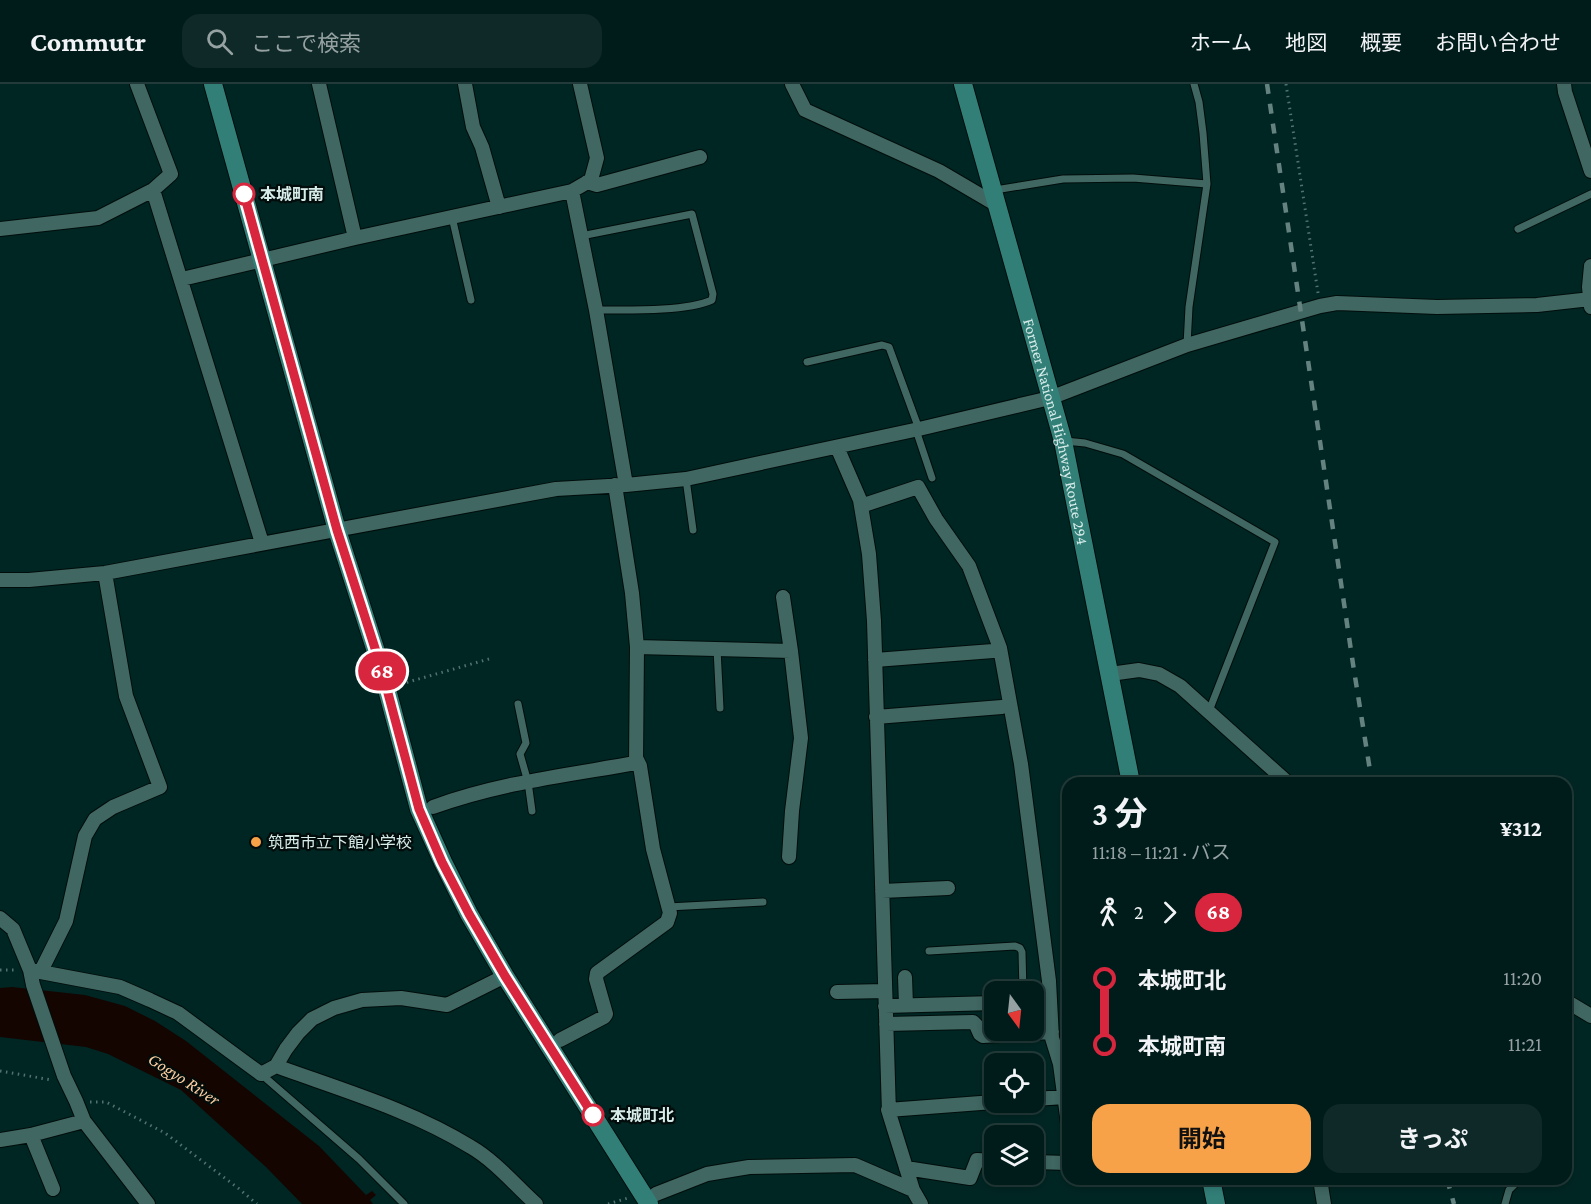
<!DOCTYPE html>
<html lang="ja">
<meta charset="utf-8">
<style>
:root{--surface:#001c1a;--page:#0e2927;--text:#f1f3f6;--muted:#95a1a2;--line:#223a39;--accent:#f7a248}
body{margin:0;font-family:"Crimson Pro","Noto Sans JP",serif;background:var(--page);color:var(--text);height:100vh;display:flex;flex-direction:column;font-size:22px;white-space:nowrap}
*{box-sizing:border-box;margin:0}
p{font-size:20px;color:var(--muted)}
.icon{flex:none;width:33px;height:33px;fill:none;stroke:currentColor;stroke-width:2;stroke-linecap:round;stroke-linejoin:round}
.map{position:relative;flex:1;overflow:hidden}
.sheet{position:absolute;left:1062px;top:693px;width:510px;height:408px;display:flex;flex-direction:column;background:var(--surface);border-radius:18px;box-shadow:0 3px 9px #0003,0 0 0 2px var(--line)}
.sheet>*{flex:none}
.badge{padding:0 12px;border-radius:20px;font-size:21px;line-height:39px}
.needle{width:39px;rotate:165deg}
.tools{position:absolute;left:984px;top:897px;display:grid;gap:12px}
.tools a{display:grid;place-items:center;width:60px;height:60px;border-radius:12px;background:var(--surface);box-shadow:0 3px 9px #0003,0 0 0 2px var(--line);font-size:30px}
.map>.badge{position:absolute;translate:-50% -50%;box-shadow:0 0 0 3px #fff}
.legs{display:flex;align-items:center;gap:9px;height:66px;padding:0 30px;font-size:20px}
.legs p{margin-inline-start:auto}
.overview{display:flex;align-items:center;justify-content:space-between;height:102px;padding:0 30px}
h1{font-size:33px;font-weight:700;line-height:45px}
.primary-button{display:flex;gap:12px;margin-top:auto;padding:12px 30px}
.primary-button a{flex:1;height:69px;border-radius:18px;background:var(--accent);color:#111;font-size:24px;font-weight:700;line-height:69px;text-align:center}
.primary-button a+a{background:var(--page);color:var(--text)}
ul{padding:0 30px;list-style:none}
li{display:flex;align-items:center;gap:21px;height:66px;font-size:22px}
li i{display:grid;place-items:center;width:9px;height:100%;margin:0 8px;background:currentColor}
li i::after{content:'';width:15px;height:15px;margin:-8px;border:4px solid;border-radius:50%;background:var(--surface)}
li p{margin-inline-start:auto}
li:first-child i{background:linear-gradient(#0000 50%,currentColor 0)}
li:last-child i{background:linear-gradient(currentColor 50%,#0000 0)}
header{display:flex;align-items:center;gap:36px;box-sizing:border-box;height:84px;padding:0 30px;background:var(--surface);border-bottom:2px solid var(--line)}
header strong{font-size:28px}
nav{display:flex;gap:33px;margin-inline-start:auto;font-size:21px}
.search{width:420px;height:54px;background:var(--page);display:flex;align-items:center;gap:15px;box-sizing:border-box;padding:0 21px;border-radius:18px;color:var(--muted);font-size:22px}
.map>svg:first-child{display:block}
.water{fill:#140500}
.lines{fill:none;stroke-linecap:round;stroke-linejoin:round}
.lane-casing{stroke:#000d0b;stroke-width:9}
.street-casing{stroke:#000d0b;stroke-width:16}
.secondary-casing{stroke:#000d0b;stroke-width:20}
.path{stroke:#52726f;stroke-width:3;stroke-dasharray:1.5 4.5;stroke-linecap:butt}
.lane{stroke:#406762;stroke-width:7}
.street{stroke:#406762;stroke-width:14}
.secondary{stroke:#327f78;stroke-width:18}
.rail{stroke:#64827f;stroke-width:4.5;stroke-dasharray:10 10;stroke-linecap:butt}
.line-1-casing{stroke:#fff;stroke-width:14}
.line-1{stroke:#d7263d;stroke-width:9}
.stop-1-dot{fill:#fff;stroke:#d7263d;stroke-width:3}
.poi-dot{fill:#f7a248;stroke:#010c0b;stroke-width:2}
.labels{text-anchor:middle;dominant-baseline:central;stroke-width:4.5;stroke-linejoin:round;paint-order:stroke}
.stop-label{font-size:16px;font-weight:bold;fill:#d7ece9;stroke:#010c0b;text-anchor:start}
.street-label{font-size:16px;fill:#d7ece9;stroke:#010c0b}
.poi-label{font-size:16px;fill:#d7ece9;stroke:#010c0b;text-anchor:start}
.water-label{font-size:18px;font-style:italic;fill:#fccda1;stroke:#010c0b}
</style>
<header>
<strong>Commutr</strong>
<div class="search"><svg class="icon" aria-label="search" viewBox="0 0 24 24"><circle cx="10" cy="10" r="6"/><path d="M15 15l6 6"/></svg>ここで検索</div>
<nav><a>ホーム</a><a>地図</a><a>概要</a><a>お問い合わせ</a></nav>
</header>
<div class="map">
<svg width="1591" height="1120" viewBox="0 0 1591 1120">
<rect width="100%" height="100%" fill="#002623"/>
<!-- water -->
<path class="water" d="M 12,903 L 85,911 L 125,922 L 155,937 L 186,957 L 319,1062 L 366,1111 L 372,1107 L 376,1111 L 370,1116 L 373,1120 L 302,1120 L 266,1083 L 181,1006 L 108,970 L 86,963 L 0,953 L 0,904 Z"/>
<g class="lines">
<defs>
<path id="lane" d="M 995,106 L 1063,95 L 1133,94 L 1207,100
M 452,133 L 471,216
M 1518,145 L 1591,110
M 581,152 L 692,130 L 713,210 L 712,216 C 686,228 625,226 596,226
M 1187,261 L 1189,223 L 1207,100 L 1203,49 L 1199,18 L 1194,0
M 807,278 L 882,261 L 889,263 L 919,345
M 916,346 L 932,394
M 1065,357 L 1085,359 L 1123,370 L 1275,458 L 1209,627
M 686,395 L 693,446
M 717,565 L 720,624
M 518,620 L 526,659 L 520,670 L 528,698 L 532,727
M 668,823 L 763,818
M 929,867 L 1015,862 L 1020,864 L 1022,868 L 1023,908
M 261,990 L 359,1075 L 404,1120
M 1505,1120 L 1509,1106 L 1520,1095"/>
<path id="street" d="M 319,0 L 355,154
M 465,0 L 473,43 L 482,63 L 499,123
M 792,0 L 805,26 L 939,87 L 997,121
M 1564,0 L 1565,8 L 1591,87
M 587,98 L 597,101 L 700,73
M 153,106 L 262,459
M 572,107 L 596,226 L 626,401
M 0,145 L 98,134 L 153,106 L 171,90 L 137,0
M 1591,182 L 1589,203 L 1591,223
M 182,195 L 355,154 L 572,107 L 591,96 L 597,74 L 580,0
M 837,363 L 860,416 L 869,470 L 874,537 L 889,1029 L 913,1106 L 921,1120
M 861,422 L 918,403 L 936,435 L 969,482 L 1000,564 L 1021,680 L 1049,897 L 1052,954 L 1060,980 L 1068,1040
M 0,496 L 29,496 L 105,489 L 556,405 L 626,401 L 686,395 L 919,345 L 1050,314 L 1187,261 L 1320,222 L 1337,219 L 1437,223 L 1537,221 L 1591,215
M 637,563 L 791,567 L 783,513
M 875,576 L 993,567
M 1110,590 L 1139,586 L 1159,590 L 1180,602 L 1288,699
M 876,633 L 1002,623
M 433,723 C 498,699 568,691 636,679 L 637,563 L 632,509 L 615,401
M 789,773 L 792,727 L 801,654 L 791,567
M 882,807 L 948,804
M 0,834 L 13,845 L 30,886 L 33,901 L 64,992 L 76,1017 L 84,1037 L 148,1120
M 30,886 L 120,903 L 150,916 L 178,929 L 261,990 L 276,982 L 286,965 L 298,949 L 312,935 L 334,924 L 362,916 L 401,914 L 447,921 L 505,892
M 41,887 L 66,837 L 85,752 L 95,735 L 113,723 L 160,703 L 126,612 L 105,489
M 905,893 L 906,921
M 837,908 L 885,907
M 1566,917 L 1591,932
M 885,922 L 994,919
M 886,940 L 973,938 L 976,941 L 980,950 L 983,952 L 1052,948
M 560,956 L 604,933 L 606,930 L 596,895 L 597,889 L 667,838 L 670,829 L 653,765 L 640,682 L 636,674
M 276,982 C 342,1006 411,1026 471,1063 C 495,1077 515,1101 536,1120
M 1034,1015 L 1065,1013
M 888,1026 L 994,1018
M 31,1051 L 53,1105
M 0,1056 L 31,1051 L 84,1037
M 1034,1078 L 1068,1079
M 906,1084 L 970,1094 L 977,1076 L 994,1077
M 1320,1095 L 1324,1120
M 656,1110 L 707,1090 L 749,1083 L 855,1081 L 913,1106"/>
<g id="secondary">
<path d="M 213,0 L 337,446 L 381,583 L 419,725 L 443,778 L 469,830 L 505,892 L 649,1120"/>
<path id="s1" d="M 963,0 L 1063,357 L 1131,699"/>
<path d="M 1211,1095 L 1216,1120"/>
</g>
</defs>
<!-- lane casing -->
<use href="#lane" class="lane-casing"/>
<!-- street casing -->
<use href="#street" class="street-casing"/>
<!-- secondary casing -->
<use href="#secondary" class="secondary-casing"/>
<!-- path -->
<path class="path" d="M 1286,0 L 1318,209
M 401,600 L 489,575
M 0,886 L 16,886
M 0,987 L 52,996
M 90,1018 L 106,1018 L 165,1049 L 238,1104 L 257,1120
M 608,1120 L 628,1114"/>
<!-- lane -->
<use href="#lane" class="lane"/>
<!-- street -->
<use href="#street" class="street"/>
<!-- secondary -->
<use href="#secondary" class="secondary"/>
<!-- rail -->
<path class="rail" d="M 1267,0 L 1353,580 L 1372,699
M 1447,1095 L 1454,1120"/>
</g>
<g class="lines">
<defs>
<path id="line-1" d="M 244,110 L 337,446 L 381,583 L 419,725 L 442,778 L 469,830 L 505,892 L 593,1031"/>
</defs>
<!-- line-1 casing -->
<use href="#line-1" class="line-1-casing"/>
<!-- line-1 -->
<use href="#line-1" class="line-1"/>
</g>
<!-- markers -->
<g class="stop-1-dot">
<circle cx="244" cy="110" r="10"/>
<circle cx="593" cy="1031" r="10"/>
</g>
<circle class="poi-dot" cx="256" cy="758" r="6"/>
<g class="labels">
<!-- stop labels -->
<g class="stop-label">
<text x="260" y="110">本城町南</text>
<text x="610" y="1031">本城町北</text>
</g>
<!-- street labels -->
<g class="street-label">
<text stroke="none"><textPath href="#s1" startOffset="360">Former National Highway Route 294</textPath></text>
</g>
<!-- poi labels -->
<g class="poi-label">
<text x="268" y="758">筑西市立下館小学校</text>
</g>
<!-- water labels -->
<g class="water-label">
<text transform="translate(184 995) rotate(33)">Gogyo River</text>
</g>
</g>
</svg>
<div class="tools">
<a><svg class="needle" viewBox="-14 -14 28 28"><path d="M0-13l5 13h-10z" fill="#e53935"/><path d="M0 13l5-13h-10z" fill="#95a1a2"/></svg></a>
<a><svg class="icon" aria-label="locate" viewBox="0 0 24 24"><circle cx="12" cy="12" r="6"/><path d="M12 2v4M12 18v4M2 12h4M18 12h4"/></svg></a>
<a><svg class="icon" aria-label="layers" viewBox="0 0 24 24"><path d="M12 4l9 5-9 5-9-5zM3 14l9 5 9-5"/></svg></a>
</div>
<b class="badge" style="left:382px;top:587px;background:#d7263d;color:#fff">68</b>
<section class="sheet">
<div class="overview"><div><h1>3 分</h1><p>11:18 – 11:21 · バス</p></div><b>¥312</b></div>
<div class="legs"><svg class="icon" aria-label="walk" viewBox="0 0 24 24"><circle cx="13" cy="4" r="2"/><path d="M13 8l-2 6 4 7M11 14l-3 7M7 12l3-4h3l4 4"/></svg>2<svg class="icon" aria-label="forward" viewBox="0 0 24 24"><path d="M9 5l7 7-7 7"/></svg><b class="badge" style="background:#d7263d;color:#fff">68</b></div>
<ul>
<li><i style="color:#d7263d"></i><b>本城町北</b><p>11:20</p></li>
<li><i style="color:#d7263d"></i><b>本城町南</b><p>11:21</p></li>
</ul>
<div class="primary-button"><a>開始</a><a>きっぷ</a></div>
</section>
</div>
